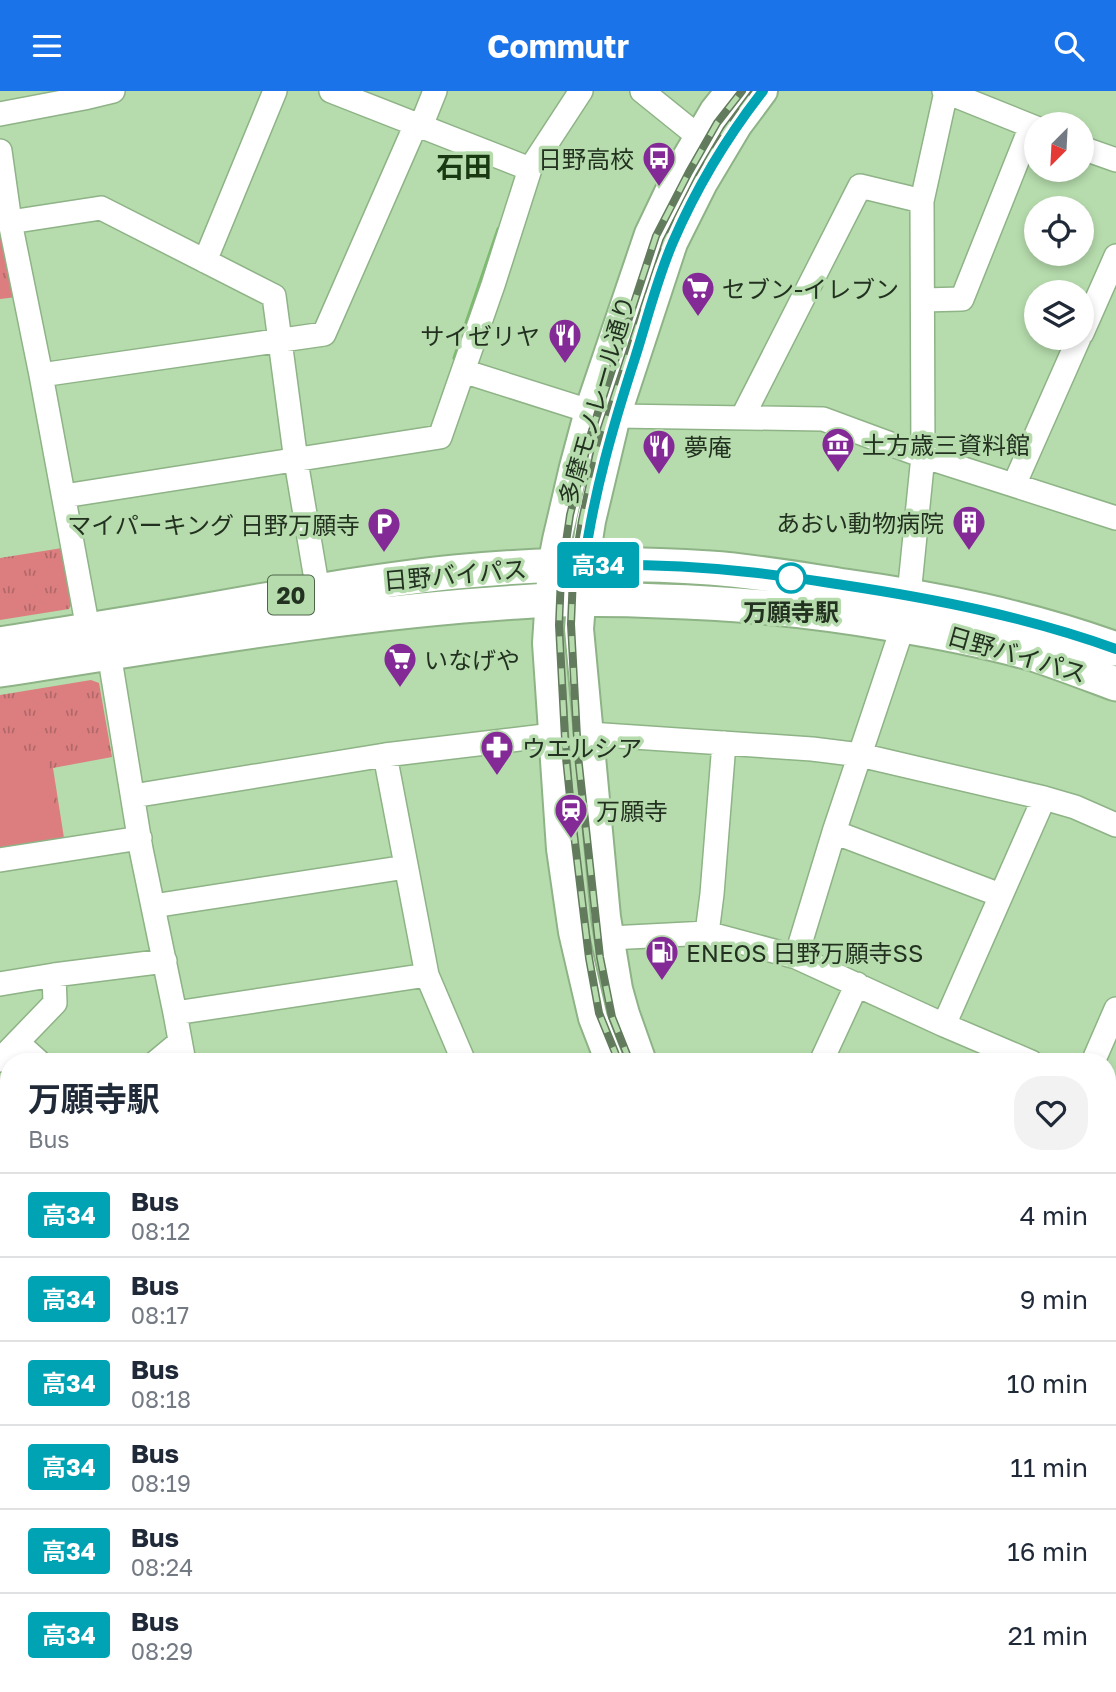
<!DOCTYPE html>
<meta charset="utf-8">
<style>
:root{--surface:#fff;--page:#f2f2f3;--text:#1f2937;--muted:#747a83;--line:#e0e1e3;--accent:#1a73e8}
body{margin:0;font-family:"Golos Text","Noto Sans JP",sans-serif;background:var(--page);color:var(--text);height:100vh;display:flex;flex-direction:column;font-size:26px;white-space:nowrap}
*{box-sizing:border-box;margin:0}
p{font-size:23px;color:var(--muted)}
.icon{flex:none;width:38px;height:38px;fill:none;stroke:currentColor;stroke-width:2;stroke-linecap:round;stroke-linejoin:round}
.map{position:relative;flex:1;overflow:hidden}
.sheet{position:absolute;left:0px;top:962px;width:1116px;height:639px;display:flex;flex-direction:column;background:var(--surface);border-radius:28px 28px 0 0;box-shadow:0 4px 10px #0003}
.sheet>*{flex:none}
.badge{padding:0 14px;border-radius:5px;font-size:24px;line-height:46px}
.needle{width:46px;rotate:204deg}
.fabs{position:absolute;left:1024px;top:21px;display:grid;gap:14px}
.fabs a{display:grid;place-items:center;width:70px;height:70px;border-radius:50%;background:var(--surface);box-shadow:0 4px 10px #0003;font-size:35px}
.map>.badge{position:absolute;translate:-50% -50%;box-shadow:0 0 0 4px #fff}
.round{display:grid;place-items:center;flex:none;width:74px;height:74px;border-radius:28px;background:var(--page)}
.overview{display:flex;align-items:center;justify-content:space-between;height:119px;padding:0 28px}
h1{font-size:33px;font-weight:700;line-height:52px}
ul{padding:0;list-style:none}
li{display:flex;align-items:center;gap:21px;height:84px;padding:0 28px;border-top:2px solid var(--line)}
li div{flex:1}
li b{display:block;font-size:26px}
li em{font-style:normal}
li .badge{min-width:77px;font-weight:700;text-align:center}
header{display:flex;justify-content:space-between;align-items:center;height:91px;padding:0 28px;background:var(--accent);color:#fff;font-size:32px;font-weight:700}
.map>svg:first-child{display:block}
.grass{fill:url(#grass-tufts)}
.pitch{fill:#dc7e7f}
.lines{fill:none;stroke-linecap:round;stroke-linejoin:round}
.stream{stroke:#78bd68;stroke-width:5}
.minor-casing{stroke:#8eb386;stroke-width:26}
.major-casing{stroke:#8eb386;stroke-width:32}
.highway-casing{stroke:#8eb386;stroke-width:37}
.minor{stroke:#fff;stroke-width:23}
.major{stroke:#fff;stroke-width:28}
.highway{stroke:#fff;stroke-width:33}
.rail-casing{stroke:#627b5c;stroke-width:8}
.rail{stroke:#b6dcad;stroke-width:5;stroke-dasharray:16;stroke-linecap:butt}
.line-casing{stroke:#fff;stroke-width:16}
.line{stroke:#00a3b4;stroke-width:10}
.stop-dot{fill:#fff;stroke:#00a3b4;stroke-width:3.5}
.labels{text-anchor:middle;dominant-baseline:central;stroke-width:7;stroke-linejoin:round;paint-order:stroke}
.shield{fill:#b6dcad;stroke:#4f654a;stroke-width:2}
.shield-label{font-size:23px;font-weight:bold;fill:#233220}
.poi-label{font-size:24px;fill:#233220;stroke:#b6dcad;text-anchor:start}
.street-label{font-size:24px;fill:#233220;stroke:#b6dcad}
.stop-label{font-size:24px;font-weight:bold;fill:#233220;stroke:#b6dcad}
.quarter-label{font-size:28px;font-weight:bold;fill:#193912;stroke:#b6dcad}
</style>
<header><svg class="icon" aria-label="menu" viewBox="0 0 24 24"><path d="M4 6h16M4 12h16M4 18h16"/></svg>Commutr<svg class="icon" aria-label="search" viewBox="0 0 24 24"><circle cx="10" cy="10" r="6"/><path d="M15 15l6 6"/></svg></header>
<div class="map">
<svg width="1116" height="1601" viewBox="0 0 1116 1601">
<defs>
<pattern id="grass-tufts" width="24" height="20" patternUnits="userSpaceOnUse" patternTransform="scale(1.75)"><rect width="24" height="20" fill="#dc7e7f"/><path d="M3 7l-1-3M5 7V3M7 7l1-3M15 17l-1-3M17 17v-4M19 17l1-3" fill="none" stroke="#b26868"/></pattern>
</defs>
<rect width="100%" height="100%" fill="#b6dcad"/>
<!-- grass -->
<path class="grass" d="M 0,109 L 17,206 L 0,208 Z
M 62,457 L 73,510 L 69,518 L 0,529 L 0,467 Z
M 91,589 L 99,592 L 112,666 L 53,677 L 64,747 L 0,757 L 0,604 Z"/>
<!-- pitch -->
<path class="pitch" d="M 46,662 L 60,748 L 0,757 L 0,669 Z"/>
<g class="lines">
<!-- stream -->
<path class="stream" d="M 455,267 L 499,138
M 1108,1222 L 1116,1225
M 473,1592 L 478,1601"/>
<defs>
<path id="minor" d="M 331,0 L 530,78
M 642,0 L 699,46
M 944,0 L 1036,37
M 0,23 L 84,7 L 113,0
M 421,35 L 435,0
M 1082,57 L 1116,69
M 0,60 L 10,131 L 41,284 L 88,538
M 10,131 L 101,117 L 274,205 L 296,370 L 318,500
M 205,170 L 275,0
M 923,209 L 962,208 L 1031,35
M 1082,242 L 1116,165
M 463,280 L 589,320 L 616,325 L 823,328 L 923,365 L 1116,427
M 41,284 L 324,243 L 416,33
M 742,327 L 860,95 L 922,110
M 1014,394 L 1079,247
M 64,405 L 440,346 L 493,194 L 530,78 L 581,0
M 909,504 L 923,365 L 922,110 L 946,1
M 109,562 L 141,758 L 175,922 L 184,971
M 589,643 L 812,658 L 860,664 L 1044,707 L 1075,716 L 1116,734
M 385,664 L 427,884 L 464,971
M 133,705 L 385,664 L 553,644
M 834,741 L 1000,804
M 0,769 L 140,747
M 153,815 L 406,776
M 707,842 L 712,803 L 724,652
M 610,847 L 707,842 L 796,866 L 944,934 L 1031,971
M 796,866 L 834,741 L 903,535
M 0,893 L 54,884 L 165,870
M 175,922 L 427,884
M 944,934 L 1044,707
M 18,952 L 39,971
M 0,969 L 55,912 L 54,884
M 156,971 L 180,951
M 821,971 L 857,893
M 1093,971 L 1116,918
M 1108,1002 L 1116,1005
M 0,1057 L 9,1046
M 0,1073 L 9,1081
M 1108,1112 L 1116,1115
M 0,1138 L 9,1126
M 1108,1239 L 1116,1242
M 0,1244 L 9,1245
M 0,1374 L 9,1401
M 1108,1474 L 1116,1469
M 0,1551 L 9,1538
M 1108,1563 L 1116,1578
M 240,1592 L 258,1601
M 441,1592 L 447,1601
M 493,1592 L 499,1601
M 656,1592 L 661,1601
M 787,1592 L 792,1601
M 107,1601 L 112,1592
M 300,1601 L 306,1592
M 868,1601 L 884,1592"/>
<path id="major" d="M 610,971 L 593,927 L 573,841 L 561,758 L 547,552 L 552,475 L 557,449 L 574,376 L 589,320 L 649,143 L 681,76 L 714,20 L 730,0
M 642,971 L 625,923 L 618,898 L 606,826 L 579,538 L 584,474 L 591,430 L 616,325 L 673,152 L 703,92 L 737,35 L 763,0
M 940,1592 L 944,1601
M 973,1592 L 978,1601"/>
<path id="highway" d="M 0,553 C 67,542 135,532 202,520 C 286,505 370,490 455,481 C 539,473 625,471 710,477 C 755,480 800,488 845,495 C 939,508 1027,526 1116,558
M 0,579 C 172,553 344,522 518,511 C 565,508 613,508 660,510 C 738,512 815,520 891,533 C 940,541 988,550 1036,564 C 1063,573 1089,583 1116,593"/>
</defs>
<!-- minor casing -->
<use href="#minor" class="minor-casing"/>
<!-- major casing -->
<use href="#major" class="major-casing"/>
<!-- highway casing -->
<use href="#highway" class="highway-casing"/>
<!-- minor -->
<use href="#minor" class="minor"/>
<!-- major -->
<use href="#major" class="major"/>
<!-- highway -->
<use href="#highway" class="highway"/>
<defs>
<path id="rail" d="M 619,971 L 599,922 L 589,867 L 573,735 L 566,667 L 559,534 L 561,485 L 570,424 L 588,352 L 656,145 L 689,81 L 717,32 L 742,0
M 630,971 L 612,926 L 600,866 L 578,665 L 571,533 L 573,485 L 582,429 L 598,355 L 666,150 L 699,85 L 726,39 L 755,0
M 963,1592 L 968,1601"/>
</defs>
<!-- rail casing -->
<use href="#rail" class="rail-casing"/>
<!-- rail -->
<use href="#rail" class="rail"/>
</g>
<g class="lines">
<defs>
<path id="line" d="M 763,0 C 727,46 696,98 673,151 C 657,188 647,229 635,267 C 613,335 593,404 584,474 C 638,473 694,475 748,481 C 780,484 811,489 843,494 C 936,508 1027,526 1116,558"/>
</defs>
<!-- line casing -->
<use href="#line" class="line-casing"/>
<!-- line -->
<use href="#line" class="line"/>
</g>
<!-- icons -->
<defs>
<symbol id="bus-pin" viewBox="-11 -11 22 30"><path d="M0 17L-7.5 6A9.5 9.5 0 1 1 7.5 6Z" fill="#842a97" stroke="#b6dcad"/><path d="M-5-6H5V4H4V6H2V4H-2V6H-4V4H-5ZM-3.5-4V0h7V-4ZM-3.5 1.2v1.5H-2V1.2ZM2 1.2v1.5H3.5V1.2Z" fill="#fff"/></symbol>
<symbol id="supermarket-pin" viewBox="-11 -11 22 30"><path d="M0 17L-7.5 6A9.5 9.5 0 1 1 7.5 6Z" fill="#842a97" stroke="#b6dcad"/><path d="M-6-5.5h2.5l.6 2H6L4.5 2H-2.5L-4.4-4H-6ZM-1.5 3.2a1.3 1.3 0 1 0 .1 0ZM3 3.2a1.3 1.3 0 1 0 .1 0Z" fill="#fff"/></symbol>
<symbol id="restaurant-pin" viewBox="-11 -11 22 30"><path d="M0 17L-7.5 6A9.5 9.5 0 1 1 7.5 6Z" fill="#842a97" stroke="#b6dcad"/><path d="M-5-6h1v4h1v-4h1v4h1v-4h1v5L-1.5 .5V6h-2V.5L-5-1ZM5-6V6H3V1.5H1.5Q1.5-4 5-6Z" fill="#fff"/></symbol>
<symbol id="museum-pin" viewBox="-11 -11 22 30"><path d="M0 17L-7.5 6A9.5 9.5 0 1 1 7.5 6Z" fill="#842a97" stroke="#b6dcad"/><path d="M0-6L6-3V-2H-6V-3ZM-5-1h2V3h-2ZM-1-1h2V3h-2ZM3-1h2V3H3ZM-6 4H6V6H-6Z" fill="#fff"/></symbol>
<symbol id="building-pin" viewBox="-11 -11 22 30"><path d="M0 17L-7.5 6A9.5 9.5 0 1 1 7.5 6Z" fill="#842a97" stroke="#b6dcad"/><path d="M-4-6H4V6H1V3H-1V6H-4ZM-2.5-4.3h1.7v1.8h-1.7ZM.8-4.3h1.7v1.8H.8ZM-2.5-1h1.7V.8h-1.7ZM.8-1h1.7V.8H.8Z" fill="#fff"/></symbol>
<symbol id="parking-pin" viewBox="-11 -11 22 30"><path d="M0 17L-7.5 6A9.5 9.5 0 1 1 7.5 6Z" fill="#842a97" stroke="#b6dcad"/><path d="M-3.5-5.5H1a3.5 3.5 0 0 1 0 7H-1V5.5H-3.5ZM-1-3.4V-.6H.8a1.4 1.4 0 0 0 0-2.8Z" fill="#fff"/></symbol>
<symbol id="pharmacy-pin" viewBox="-11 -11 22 30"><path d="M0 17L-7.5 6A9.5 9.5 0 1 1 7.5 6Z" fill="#842a97" stroke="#b6dcad"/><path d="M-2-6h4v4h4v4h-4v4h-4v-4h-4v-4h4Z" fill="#fff"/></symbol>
<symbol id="station-pin" viewBox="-11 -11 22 30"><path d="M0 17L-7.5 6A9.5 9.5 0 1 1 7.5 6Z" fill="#842a97" stroke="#b6dcad"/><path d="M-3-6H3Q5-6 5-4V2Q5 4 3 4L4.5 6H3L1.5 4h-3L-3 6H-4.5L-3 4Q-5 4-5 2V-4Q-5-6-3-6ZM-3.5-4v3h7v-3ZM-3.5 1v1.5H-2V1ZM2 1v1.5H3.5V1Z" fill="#fff"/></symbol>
<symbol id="fuel-pin" viewBox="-11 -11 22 30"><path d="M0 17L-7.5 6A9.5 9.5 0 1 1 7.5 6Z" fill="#842a97" stroke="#b6dcad"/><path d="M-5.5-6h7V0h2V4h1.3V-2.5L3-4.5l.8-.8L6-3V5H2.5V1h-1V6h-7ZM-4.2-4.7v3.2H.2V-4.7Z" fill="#fff"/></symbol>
</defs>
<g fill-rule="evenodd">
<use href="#bus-pin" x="640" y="48" width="38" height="52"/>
<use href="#supermarket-pin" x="679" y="178" width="38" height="52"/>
<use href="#restaurant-pin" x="546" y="225" width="38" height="52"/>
<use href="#museum-pin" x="819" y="334" width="38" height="52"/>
<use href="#restaurant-pin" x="640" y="336" width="38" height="52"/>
<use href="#building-pin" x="950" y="412" width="38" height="52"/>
<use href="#parking-pin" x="365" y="414" width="38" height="52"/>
<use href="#supermarket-pin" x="381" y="549" width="38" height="52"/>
<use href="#pharmacy-pin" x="478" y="637" width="38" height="52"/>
<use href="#station-pin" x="552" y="700" width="38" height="52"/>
<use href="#fuel-pin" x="643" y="842" width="38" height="52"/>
</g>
<!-- markers -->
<circle class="stop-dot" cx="791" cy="487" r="14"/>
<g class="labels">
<!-- shield labels -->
<rect class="shield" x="268" y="484.5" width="46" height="39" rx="5"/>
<g class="shield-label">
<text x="291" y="504">20</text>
</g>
<!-- poi labels -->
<g class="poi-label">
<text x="634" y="67" text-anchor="end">日野高校</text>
<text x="722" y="197">セブン-イレブン</text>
<text x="540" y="244" text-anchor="end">サイゼリヤ</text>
<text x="862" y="353">土方歳三資料館</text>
<text x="684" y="355">夢庵</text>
<text x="944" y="431" text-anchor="end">あおい動物病院</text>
<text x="360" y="433" text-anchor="end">マイパーキング 日野万願寺</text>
<text x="424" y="568">いなげや</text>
<text x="522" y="656">ウエルシア</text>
<text x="596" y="719">万願寺</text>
<text x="686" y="861">ENEOS 日野万願寺SS</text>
</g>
<!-- street labels -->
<g class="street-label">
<text transform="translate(596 309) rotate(-74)">多摩モノレール通り</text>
<text transform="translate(455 483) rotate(-5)">日野バイパス</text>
<text transform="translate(1017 563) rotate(16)">日野バイパス</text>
</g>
<!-- stop labels -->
<g class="stop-label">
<text x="791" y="520">万願寺駅</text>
</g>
<!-- quarter labels -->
<g class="quarter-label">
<text x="464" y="75">石田</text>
</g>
</g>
</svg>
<div class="fabs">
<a><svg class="needle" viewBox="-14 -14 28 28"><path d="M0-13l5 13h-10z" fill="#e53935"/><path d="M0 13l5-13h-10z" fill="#747a83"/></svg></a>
<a><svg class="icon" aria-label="locate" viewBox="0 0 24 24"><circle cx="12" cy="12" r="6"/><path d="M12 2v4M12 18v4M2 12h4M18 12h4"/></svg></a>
<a><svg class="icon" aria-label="layers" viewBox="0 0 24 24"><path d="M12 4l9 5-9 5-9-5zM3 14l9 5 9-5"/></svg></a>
</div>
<b class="badge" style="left:598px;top:474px;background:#00a3b4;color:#fff">高34</b>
<section class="sheet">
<div class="overview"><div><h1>万願寺駅</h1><p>Bus</p></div><a class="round"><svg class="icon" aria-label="heart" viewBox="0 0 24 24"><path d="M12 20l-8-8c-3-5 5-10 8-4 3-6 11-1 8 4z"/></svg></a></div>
<ul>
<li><span class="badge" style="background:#00a3b4;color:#fff">高34</span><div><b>Bus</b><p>08:12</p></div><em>4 min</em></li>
<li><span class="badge" style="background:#00a3b4;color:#fff">高34</span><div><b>Bus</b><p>08:17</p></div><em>9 min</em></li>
<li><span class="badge" style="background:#00a3b4;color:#fff">高34</span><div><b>Bus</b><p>08:18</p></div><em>10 min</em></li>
<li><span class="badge" style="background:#00a3b4;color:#fff">高34</span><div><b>Bus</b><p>08:19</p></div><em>11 min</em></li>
<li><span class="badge" style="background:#00a3b4;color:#fff">高34</span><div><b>Bus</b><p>08:24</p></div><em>16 min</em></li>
<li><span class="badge" style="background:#00a3b4;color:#fff">高34</span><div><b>Bus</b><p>08:29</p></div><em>21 min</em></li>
</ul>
</section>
</div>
